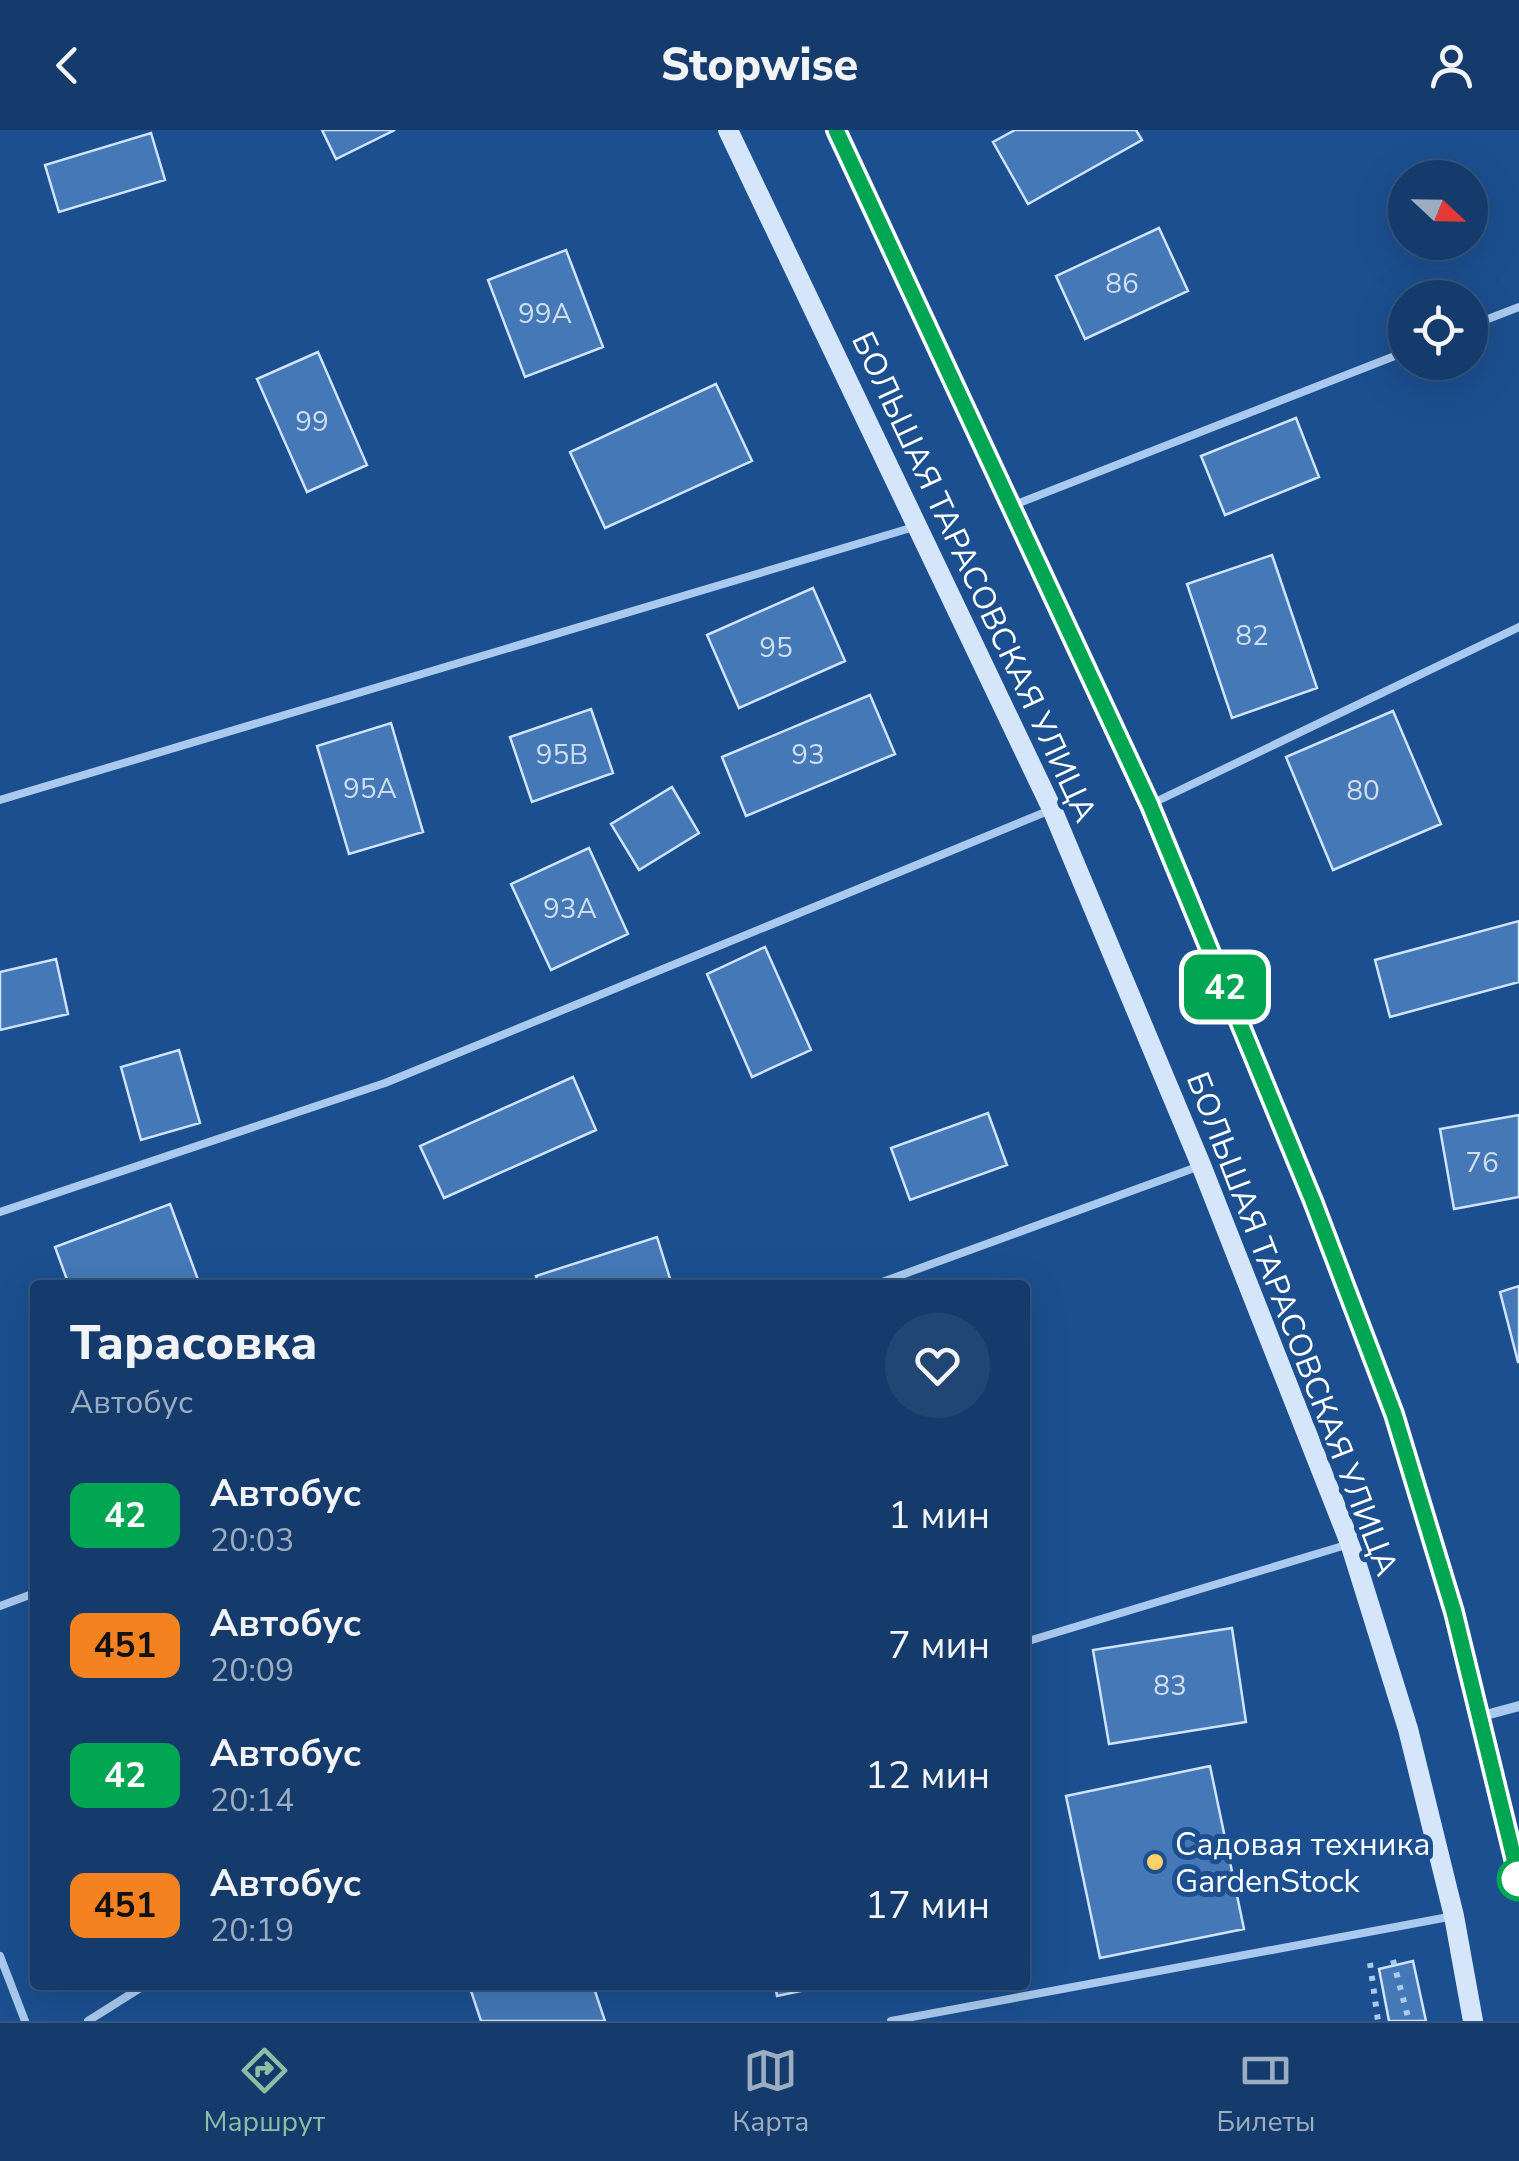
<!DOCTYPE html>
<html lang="ru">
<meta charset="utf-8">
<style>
:root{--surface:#143b6b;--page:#214673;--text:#f1f3f6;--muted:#9dadc1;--line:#33557e;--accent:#8abfa5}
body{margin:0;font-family:"Nunito Sans",sans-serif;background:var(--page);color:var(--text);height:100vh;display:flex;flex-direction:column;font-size:38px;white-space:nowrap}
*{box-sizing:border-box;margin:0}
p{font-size:32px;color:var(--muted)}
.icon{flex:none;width:55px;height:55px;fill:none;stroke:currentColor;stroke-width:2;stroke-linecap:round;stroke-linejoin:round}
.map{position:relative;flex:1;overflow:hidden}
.details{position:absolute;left:30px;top:1150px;width:1000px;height:710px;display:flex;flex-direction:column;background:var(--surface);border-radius:10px;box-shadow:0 10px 40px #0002,0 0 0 2px var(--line)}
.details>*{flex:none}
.badge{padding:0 20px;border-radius:15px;font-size:35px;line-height:65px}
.needle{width:65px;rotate:112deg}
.fabs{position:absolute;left:1388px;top:30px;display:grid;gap:20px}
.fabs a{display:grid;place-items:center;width:100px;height:100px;border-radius:50%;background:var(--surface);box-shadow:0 10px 40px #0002,0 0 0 2px var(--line);font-size:50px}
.map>.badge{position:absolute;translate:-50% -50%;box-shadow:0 0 0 5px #fff}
.round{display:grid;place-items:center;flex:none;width:105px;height:105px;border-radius:52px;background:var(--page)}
.overview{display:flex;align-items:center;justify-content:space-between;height:170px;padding:0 40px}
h1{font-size:48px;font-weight:800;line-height:75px}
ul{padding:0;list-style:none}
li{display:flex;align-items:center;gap:30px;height:130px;padding:0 40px}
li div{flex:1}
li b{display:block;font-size:38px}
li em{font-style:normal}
li .badge{min-width:110px;font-weight:700;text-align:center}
header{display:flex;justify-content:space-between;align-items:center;height:130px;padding:0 40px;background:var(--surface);font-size:45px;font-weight:800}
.tab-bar{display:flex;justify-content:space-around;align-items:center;height:140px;border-top:2px solid var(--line);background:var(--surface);font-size:28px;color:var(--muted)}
.tab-bar a{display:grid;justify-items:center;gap:5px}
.tab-bar .selected{color:var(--accent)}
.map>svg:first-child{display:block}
.building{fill:#4478b7;stroke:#cfe3fa;stroke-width:2.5}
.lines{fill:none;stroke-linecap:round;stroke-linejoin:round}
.path{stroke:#a9c9ee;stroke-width:6;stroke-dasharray:5 8;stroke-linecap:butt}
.lane{stroke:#a9c9ee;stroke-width:8}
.street{stroke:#a9c9ee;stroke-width:10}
.secondary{stroke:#d6e6fa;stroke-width:20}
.line-casing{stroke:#fff;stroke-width:22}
.line{stroke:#00a651;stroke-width:15}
.poi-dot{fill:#ffd166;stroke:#1b4f8f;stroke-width:4}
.stop-dot{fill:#fff;stroke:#00a651;stroke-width:5}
.labels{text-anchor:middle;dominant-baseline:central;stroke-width:10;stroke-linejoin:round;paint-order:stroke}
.number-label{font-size:28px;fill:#d0dded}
.street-label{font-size:32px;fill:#fff;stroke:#1b4f8f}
.poi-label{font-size:32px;fill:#fff;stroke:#1b4f8f;text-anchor:start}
</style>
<header><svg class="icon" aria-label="back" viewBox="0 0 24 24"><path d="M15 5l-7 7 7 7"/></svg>Stopwise<svg class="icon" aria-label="person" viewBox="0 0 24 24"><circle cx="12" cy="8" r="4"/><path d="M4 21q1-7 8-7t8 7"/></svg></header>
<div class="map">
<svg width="1519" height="1891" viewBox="0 0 1519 1891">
<rect width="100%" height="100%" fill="#1b4f8f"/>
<!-- building -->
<path class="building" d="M 322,0 L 395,0 L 336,29 Z
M 1015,0 L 1136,0 L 1142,10 L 1028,74 L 993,12 Z
M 151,3 L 165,50 L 59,82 L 45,35 Z
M 1159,98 L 1188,161 L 1085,209 L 1056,146 Z
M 566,120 L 603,217 L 525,247 L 488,150 Z
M 318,222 L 367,335 L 307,362 L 257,249 Z
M 716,254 L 752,331 L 605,398 L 570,322 Z
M 1296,288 L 1319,347 L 1225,385 L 1201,326 Z
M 1272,425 L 1317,558 L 1232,588 L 1187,454 Z
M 813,458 L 845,531 L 739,578 L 707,505 Z
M 870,565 L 895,624 L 746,686 L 722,627 Z
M 591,579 L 613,643 L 532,672 L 510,607 Z
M 1393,581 L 1441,694 L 1333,740 L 1286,627 Z
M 391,593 L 423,702 L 349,724 L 317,616 Z
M 672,657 L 699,703 L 639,740 L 611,694 Z
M 589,718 L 628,804 L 551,840 L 511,754 Z
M 1519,791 L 1519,852 L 1390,887 L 1375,830 Z
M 765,817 L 811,920 L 752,947 L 707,844 Z
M 56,829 L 68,884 L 0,900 L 0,842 Z
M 179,920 L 200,993 L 141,1010 L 121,937 Z
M 573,947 L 596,1000 L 444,1068 L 420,1016 Z
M 988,983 L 1007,1035 L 910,1070 L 891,1018 Z
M 1519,985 L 1519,1067 L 1454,1079 L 1440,999 Z
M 170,1074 L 200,1155 L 69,1155 L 55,1117 Z
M 657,1107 L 672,1155 L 539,1155 L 536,1146 Z
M 1519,1156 L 1519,1232 L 1518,1232 L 1500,1162 Z
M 1232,1498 L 1246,1592 L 1109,1614 L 1093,1520 Z
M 1210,1636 L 1244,1799 L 1100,1828 L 1066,1666 Z
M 1413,1831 L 1426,1891 L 1389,1891 L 1379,1839 Z
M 469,1855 L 593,1855 L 605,1891 L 481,1891 Z
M 775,1855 L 829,1855 L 777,1866 Z"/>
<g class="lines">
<!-- path -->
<path class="path" d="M 1393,1830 L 1409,1891
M 1370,1833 L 1378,1891"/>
<!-- lane -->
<path class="lane" d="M 1470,196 L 1519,177
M 1014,375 L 1405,222
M 0,670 L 914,397
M 1149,675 L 1519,497
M 0,1082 L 385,953 L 1048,681
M 874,1155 L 1197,1037
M 0,1476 L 35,1463
M 1025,1512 L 1346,1415
M 0,1826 L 25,1891
M 88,1891 L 145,1855
M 891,1891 L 1454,1786"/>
<!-- street -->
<path class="street" d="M 1482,1586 L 1519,1576"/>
<!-- secondary -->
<path class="secondary" d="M 728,0 L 1052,679 L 1201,1035 L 1350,1413 L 1408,1599 L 1454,1786 L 1473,1891
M 836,0 L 1149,675 L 1313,1071 L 1394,1284 L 1454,1482 L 1519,1750"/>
</g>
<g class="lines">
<defs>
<path id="line" d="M 836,0 L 1150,675 L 1313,1071 L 1394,1284 L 1454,1482 L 1519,1749"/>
</defs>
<!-- line casing -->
<use href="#line" class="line-casing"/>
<!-- line -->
<use href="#line" class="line"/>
</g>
<!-- markers -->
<circle class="poi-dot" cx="1155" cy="1732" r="10"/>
<circle class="stop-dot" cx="1519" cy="1749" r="20"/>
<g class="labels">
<!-- number labels -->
<g class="number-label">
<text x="1122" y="154">86</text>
<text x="545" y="184">99А</text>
<text x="312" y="292">99</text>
<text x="1252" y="506">82</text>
<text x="776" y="518">95</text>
<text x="562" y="625">95В</text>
<text x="808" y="625">93</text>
<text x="370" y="659">95А</text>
<text x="1363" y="661">80</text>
<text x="570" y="779">93А</text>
<text x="1482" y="1033">76</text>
<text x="1170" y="1556">83</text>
</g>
<!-- street labels -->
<g class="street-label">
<text transform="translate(974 447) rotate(65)">БОЛЬШАЯ ТАРАСОВСКАЯ УЛИЦА</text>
<text transform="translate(1292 1194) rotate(69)">БОЛЬШАЯ ТАРАСОВСКАЯ УЛИЦА</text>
</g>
<!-- poi labels -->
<g class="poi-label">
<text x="1175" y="1714">Садовая техника<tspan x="1175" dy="37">GardenStock</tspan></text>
</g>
</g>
</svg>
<div class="fabs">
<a><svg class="needle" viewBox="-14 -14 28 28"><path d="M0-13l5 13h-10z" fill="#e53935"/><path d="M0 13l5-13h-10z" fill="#9dadc1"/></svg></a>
<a><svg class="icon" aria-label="locate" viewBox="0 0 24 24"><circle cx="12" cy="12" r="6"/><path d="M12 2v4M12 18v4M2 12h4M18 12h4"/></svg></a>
</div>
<b class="badge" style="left:1225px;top:857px;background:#00a651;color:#fff">42</b>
<section class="details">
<div class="overview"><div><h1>Тарасовка</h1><p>Автобус</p></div><a class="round"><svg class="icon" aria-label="heart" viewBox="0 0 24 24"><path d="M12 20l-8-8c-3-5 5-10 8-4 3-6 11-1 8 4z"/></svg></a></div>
<ul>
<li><span class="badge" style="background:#00a651;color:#fff">42</span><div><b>Автобус</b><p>20:03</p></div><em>1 мин</em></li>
<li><span class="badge" style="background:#f58220;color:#111">451</span><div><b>Автобус</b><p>20:09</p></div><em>7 мин</em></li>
<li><span class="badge" style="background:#00a651;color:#fff">42</span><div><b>Автобус</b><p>20:14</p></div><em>12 мин</em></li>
<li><span class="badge" style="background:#f58220;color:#111">451</span><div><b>Автобус</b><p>20:19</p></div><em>17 мин</em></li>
</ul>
</section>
</div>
<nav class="tab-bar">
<a class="selected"><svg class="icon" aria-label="directions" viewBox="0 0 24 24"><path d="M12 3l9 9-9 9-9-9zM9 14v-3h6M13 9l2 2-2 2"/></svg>Маршрут</a>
<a><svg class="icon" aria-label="map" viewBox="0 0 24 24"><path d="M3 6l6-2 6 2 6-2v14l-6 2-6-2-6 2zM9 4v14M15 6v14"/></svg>Карта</a>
<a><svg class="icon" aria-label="tickets" viewBox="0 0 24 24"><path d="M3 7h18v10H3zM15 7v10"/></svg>Билеты</a>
</nav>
